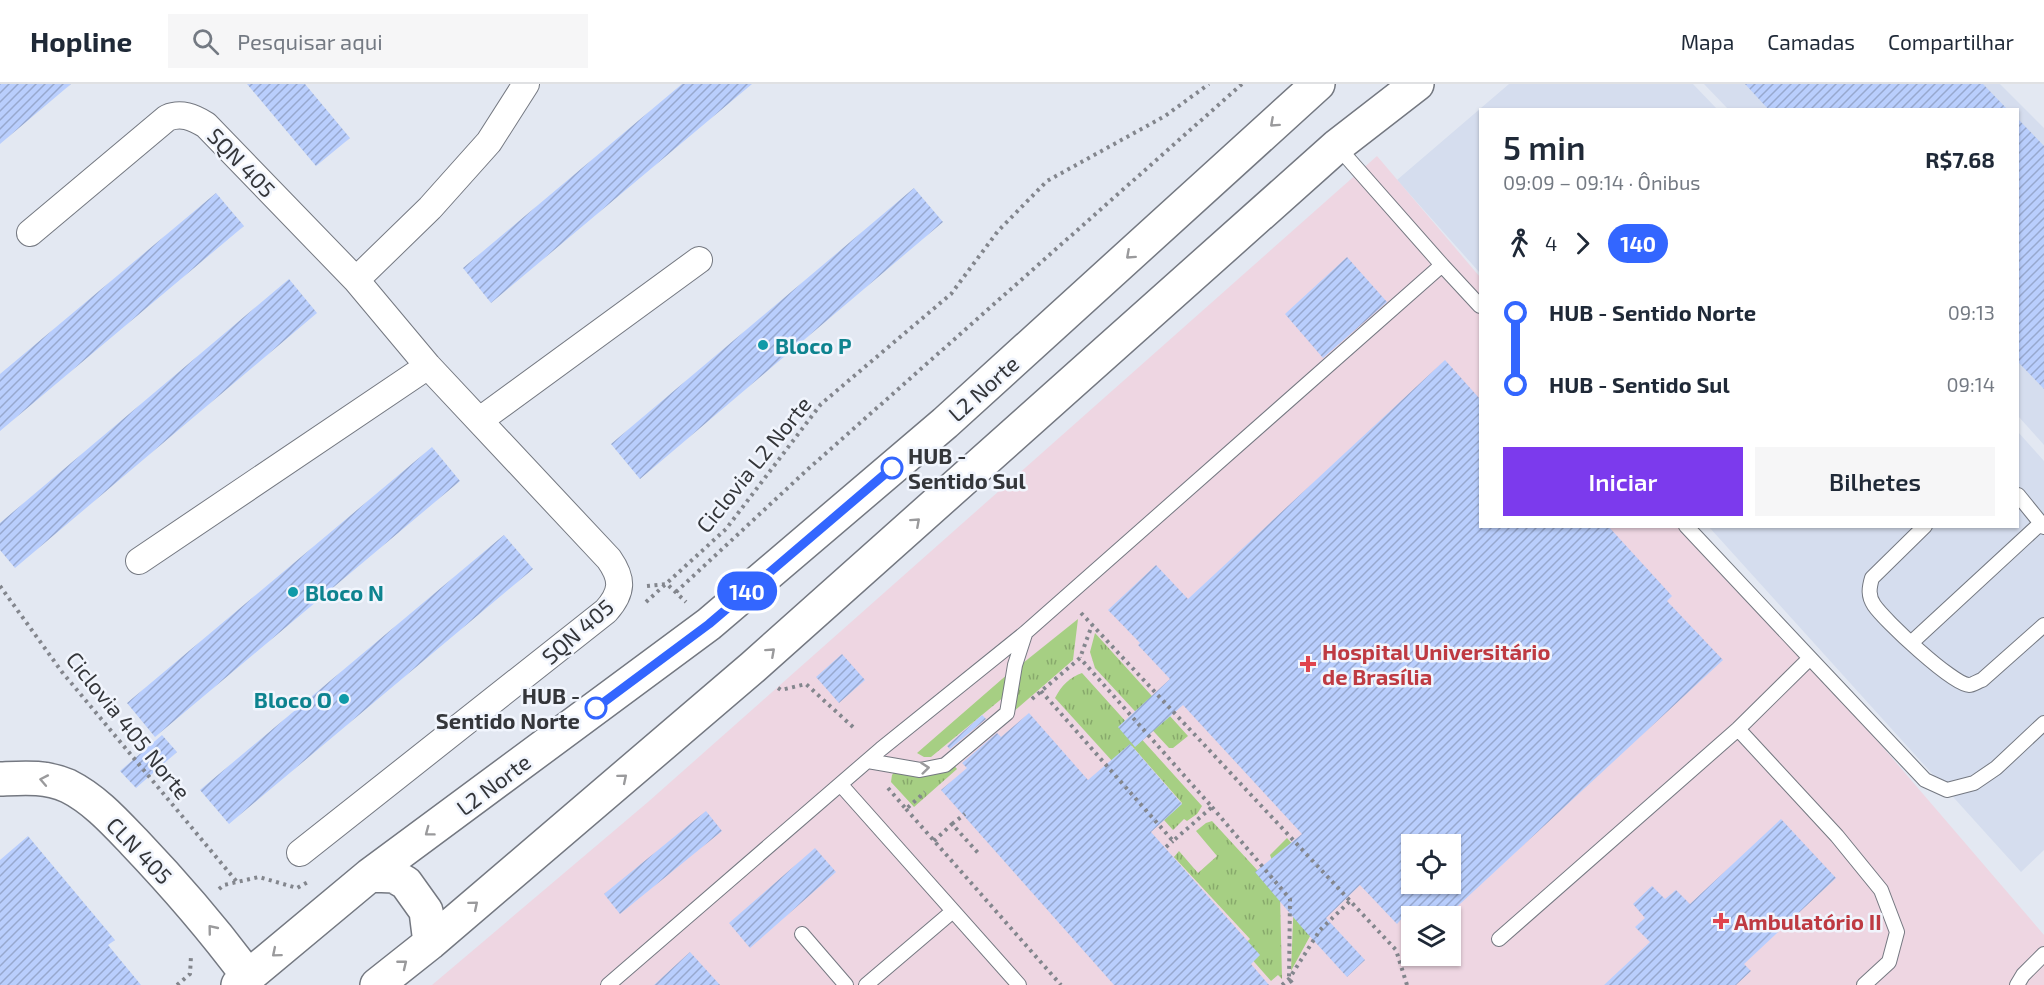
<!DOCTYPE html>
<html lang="pt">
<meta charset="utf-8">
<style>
:root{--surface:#fff;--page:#f6f6f7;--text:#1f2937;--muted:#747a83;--line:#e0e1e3;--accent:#7c3aed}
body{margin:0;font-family:"Exo 2",sans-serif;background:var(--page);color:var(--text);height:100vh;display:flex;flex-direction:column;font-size:22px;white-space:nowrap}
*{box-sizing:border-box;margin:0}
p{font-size:20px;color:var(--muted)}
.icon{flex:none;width:33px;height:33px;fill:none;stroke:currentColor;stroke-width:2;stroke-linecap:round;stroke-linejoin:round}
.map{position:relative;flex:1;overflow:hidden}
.details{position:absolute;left:1479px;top:24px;width:540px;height:420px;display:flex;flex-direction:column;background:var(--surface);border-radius:0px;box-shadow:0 2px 4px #0004}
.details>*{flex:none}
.badge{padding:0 12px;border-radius:20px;font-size:21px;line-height:39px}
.buttons{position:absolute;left:1401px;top:750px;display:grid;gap:12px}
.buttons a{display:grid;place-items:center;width:60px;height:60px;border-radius:0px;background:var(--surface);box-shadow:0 2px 4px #0004;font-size:30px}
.map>.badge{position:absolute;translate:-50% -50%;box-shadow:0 0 0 3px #fff}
.legs{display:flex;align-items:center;gap:9px;height:66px;padding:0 24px;font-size:20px}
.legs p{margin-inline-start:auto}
.overview{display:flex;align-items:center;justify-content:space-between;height:102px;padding:0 24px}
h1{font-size:33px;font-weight:600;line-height:45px}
.action{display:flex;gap:12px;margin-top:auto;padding:12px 24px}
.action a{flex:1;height:69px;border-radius:0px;background:var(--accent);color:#fff;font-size:24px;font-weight:600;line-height:69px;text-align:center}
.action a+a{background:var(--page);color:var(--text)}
ul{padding:0 24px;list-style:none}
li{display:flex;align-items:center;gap:21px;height:72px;font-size:22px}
li i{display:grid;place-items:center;width:9px;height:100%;margin:0 8px;background:currentColor}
li i::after{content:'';width:15px;height:15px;margin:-8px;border:4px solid;border-radius:50%;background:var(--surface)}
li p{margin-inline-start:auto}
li:first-child i{background:linear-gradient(#0000 50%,currentColor 0)}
li:last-child i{background:linear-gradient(currentColor 50%,#0000 0)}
header{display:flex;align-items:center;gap:36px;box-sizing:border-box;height:84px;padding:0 30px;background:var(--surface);border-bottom:2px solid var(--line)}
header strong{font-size:28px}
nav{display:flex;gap:33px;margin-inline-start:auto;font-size:21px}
.search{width:420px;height:54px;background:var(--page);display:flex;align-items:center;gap:15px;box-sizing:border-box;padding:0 21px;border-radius:0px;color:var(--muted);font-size:22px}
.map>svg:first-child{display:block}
.built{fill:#d5ddee}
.medical{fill:#eed6e2;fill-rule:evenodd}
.grass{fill:url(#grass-tufts)}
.building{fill:url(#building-hatch);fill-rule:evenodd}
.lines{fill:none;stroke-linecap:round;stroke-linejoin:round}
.lane-casing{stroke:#747881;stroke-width:16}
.street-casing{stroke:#747881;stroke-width:28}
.secondary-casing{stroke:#747881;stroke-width:36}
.primary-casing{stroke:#747881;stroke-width:36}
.path{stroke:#83868d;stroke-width:4;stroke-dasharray:3 4.5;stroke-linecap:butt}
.lane{stroke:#fff;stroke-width:14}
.street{stroke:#fff;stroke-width:26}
.secondary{stroke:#fff;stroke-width:33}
.primary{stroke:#fff;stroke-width:33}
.oneway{stroke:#9a9a9c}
.line-1-casing{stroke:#fff;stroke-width:14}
.line-1{stroke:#36f;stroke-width:9}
.culture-dot{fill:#0f9aa8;stroke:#f1f5fd;stroke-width:2}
.stop-1-dot{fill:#fff;stroke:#36f;stroke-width:3}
.health-dot{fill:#e0444e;stroke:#f1f5fd;stroke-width:2}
.labels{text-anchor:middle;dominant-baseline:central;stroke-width:5;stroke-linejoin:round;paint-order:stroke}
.street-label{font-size:22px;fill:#34363a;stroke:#f1f5fd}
.culture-label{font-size:22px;font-weight:bold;fill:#0d838f;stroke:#f1f5fd;text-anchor:start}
.stop-label{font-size:22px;font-weight:bold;fill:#34363a;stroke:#f1f5fd;text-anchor:start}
.health-label{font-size:22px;font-weight:bold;fill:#be3a42;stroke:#f1f5fd;text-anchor:start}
</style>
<header>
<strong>Hopline</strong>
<div class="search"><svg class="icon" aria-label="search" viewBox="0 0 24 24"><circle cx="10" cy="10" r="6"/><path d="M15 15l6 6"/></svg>Pesquisar aqui</div>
<nav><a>Mapa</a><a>Camadas</a><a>Compartilhar</a></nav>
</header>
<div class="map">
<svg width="2044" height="901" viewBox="0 0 2044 901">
<defs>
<pattern id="grass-tufts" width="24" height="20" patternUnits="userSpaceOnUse" patternTransform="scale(1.5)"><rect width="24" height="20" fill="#a6cf83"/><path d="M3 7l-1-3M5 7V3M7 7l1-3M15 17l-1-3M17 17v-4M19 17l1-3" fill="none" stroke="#88a96c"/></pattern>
<pattern id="building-hatch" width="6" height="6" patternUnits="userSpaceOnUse" patternTransform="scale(1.5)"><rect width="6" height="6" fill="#b9cefd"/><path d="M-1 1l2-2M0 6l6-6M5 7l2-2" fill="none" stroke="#97a8ce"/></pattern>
</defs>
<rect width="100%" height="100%" fill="#e3e8f2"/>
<!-- built -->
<path class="built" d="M 1509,0 L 1693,0 L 1717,25 L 1480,26 L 1480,189 L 1397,96 Z
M 1704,0 L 2000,0 L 2044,44 L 2044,361 L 2018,332 L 2018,26 L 1728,25 Z
M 2018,348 L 2044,377 L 2044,766 L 2021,788 L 1709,443 L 2018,442 Z"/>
<!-- medical -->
<path class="medical" d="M 1377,72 L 1480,193 L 1480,442 L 1694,443 L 2044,851 L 2044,901 L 432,901 L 648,718 ZM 1412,760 L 1450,760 L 1450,800 L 1412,800 ZM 1412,832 L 1450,832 L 1450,872 L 1412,872 Z"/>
<!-- grass -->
<path class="grass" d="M 1078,535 L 1073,576 L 1013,628 L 1018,583 Z
M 1095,549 L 1188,652 L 1173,664 L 1169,664 L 1095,584 L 1090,568 Z
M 1009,589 L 1005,612 L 931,673 L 924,673 L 917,669 Z
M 1082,589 L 1202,722 L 1197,730 L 1187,737 L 1184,735 L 1173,746 L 1164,736 L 1182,719 L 1132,662 L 1113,678 L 1055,614 C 1061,602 1070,593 1082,589 Z
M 952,679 L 957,685 L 914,723 L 891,698 L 892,691 L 895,687 Z
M 1212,737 L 1280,811 L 1282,895 L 1278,891 L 1271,897 L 1241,863 L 1250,855 L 1174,773 L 1179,767 L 1198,789 L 1217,772 L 1196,747 L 1206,739 Z
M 1287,754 L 1343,817 L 1315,843 L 1291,887 L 1294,813 L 1277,789 L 1270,771 Z"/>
<!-- building -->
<path class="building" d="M 0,0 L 71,0 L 0,60 Z
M 247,0 L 305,0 L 350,54 L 316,82 Z
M 682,0 L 752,0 L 491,219 L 463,184 Z
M 1745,0 L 1983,0 L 2008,26 L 1769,26 Z
M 2018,35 L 2044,62 L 2044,305 L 2018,278 Z
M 914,104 L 943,138 L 640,395 L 611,360 Z
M 216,109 L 244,142 L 0,347 L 0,290 Z
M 1347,173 L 1387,218 L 1323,274 L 1285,230 Z
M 289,195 L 317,229 L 15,484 L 0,466 L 0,439 Z
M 1445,276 L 1480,315 L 1480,442 L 1608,442 L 1672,512 L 1667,517 L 1723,576 L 1447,832 L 1404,832 L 1397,840 L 1360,801 L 1326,834 L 1365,876 L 1347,893 L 1305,847 L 1255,788 L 1302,750 L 1183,621 L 1135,663 L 1118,643 L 1170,595 L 1138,561 L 1140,559 L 1108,526 L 1156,481 L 1188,515 ZM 1412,760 L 1450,760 L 1450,800 L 1412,800 Z
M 432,363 L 460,397 L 155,653 L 127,619 Z
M 504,451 L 533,485 L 229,740 L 200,706 Z
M 842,570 L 865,596 L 839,619 L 816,593 Z
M 1029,629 L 1088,696 L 1130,660 L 1182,720 L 1151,748 L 1260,871 L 1251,880 L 1269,901 L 1114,901 L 941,706 L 967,684 L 962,679 L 997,649 L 1001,653 Z
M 982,631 L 986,635 L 950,665 L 947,662 Z
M 162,651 L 177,668 L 136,704 L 120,687 Z
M 706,727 L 722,747 L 620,830 L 604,810 Z
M 1781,735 L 1836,794 L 1744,880 L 1751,887 L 1736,901 L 1604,901 L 1650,858 L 1635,843 L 1645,834 L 1633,820 L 1652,802 L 1665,815 L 1676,806 L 1690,820 Z
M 28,752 L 115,856 L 108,861 L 141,901 L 0,901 L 0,776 Z
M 815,764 L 836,788 L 750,864 L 729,839 Z
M 690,868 L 720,901 L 654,901 Z"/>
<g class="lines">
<defs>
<path id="lane" d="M 1442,181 L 1480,222
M 2018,411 L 2044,443
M 1925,442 L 1872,494 C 1869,504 1868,512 1874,521 C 1884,536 1953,601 1969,601 C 1973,601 1978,597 1982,596 L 2044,541
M 1911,559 L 2041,439
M 1810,574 L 1925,696 L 1947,706 L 1974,699 L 1996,684 L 2044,639
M 1738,645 L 1837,752 L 1881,806 L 1897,848 L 1889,878 L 1864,901
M 868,677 L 920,686 L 945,681 L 1007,629 L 1015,581 L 1025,550
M 841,701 L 1019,901
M 802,850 L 846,901
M 1499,855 L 1738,645 L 1810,574 L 1686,442
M 608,901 L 881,665 L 1025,549 L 1442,181 L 1337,62
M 866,901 L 953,827
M 2017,901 L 2023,891 L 2044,870"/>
<path id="street" d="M 30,149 L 167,34 C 181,28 193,33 206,41 L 356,196 L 428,282 L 609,475 C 623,495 623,508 606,527 L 300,769
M 356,196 L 430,124 L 489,58 L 526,0
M 480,336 L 699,176
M 139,477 L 428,282"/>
<path id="secondary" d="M 0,695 C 24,694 45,692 68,702 C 94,715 114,737 134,758 C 175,801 213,845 248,892"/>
<path id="primary" d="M 370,791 L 394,792 L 406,799 L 426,827 L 430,859
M 238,901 L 370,791 L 709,540 L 945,339 L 1318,0
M 377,901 L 430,859 L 753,583 L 1337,62 L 1417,0"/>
</defs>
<!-- lane casing -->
<use href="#lane" class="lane-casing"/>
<!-- street casing -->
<use href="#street" class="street-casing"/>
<!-- secondary casing -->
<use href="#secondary" class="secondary-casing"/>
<!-- primary casing -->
<use href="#primary" class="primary-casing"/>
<!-- path -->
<path class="path" d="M 0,502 L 62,588 L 237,798
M 647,502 L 667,500 L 686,518
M 676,508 L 807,386 L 1242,0
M 646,518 L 726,445 L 821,320 L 951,210 L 998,147 L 1047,97 L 1165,32 L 1209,0
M 1081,529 L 1396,866 L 1407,901
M 778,604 L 781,606 L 806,600 L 853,643
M 1041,607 L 1173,757 L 1212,723 L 1080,574
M 1032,615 L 1080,574 L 1092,541
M 888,704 L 906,725 L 925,708
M 1212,723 L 1290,815 L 1289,895 L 1294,901
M 906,725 L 1061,901
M 952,740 L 965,730
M 934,757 L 952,740 L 979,770
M 1166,763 L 1173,757
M 219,805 L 224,801 L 259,793 L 297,804 L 308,798
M 177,901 L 190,890 L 191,872
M 1282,901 L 1289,895 L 1320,846 L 1350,817"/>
<!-- lane -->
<use href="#lane" class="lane"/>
<!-- street -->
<use href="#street" class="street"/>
<!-- secondary -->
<use href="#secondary" class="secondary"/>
<!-- primary -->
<use href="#primary" class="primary"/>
</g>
<!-- one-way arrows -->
<defs><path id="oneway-chevron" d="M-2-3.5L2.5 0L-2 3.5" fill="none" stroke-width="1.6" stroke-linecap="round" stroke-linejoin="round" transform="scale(1.5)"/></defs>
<g class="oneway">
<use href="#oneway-chevron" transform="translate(1274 39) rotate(138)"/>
<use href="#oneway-chevron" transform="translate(1130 171) rotate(138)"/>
<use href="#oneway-chevron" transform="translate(916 438) rotate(-42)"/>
<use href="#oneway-chevron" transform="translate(771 568) rotate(-42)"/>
<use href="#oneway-chevron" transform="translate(925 684) rotate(-6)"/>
<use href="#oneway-chevron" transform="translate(623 694) rotate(-40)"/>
<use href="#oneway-chevron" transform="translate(44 696) rotate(-169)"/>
<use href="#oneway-chevron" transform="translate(429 748) rotate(143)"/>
<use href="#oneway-chevron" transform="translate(474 821) rotate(-40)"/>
<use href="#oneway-chevron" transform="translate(212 845) rotate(-129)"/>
<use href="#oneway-chevron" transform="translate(276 869) rotate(140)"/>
<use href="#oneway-chevron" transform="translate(403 880) rotate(-39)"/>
</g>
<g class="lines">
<defs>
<path id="line-1" d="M 596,624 L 709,540 L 892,384"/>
</defs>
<!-- line-1 casing -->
<use href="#line-1" class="line-1-casing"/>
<!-- line-1 -->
<use href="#line-1" class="line-1"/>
</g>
<!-- markers -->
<g class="culture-dot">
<circle cx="763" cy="261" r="6"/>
<circle cx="293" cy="508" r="6"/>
<circle cx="344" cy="615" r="6"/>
</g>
<g class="stop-1-dot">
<circle cx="892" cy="384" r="10"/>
<circle cx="596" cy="624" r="10"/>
</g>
<g class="health-dot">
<path d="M1305 571h6v6h6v6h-6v6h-6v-6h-6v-6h6z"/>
<path d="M1718 828h6v6h6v6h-6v6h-6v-6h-6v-6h6z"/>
</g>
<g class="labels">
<!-- street labels -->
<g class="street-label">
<text transform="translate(242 78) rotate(46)">SQN 405</text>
<text transform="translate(983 304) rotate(-42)">L2 Norte</text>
<text transform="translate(753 380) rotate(-51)">Ciclovia L2 Norte</text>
<text transform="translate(577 547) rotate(-41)">SQN 405</text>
<text transform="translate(129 641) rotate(51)">Ciclovia 405 Norte</text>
<text transform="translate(493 700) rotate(-37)">L2 Norte</text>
<text transform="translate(140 766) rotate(46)">CLN 405</text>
</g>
<!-- culture labels -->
<g class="culture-label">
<text x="775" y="261">Bloco P</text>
<text x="305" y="508">Bloco N</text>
<text x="332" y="615" text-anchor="end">Bloco O</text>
</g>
<!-- stop labels -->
<g class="stop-label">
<text x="908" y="371">HUB -<tspan x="908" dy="25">Sentido Sul</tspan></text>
<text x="580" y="611" text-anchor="end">HUB -<tspan x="580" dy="25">Sentido Norte</tspan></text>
</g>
<!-- health labels -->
<g class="health-label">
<text x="1322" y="567">Hospital Universitário<tspan x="1322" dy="25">de Brasília</tspan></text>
<text x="1734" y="837">Ambulatório II</text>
</g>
</g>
</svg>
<div class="buttons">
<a><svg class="icon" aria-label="locate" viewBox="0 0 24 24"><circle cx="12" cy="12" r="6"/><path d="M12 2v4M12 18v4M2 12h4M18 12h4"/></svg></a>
<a><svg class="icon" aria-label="layers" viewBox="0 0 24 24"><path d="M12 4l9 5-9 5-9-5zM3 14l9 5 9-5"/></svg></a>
</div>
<b class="badge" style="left:747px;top:507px;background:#36f;color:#fff">140</b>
<section class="details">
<div class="overview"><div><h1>5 min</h1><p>09:09 – 09:14 · Ônibus</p></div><b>R$7.68</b></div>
<div class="legs"><svg class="icon" aria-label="walk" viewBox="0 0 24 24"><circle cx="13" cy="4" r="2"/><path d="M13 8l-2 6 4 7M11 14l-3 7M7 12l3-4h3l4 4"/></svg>4<svg class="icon" aria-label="forward" viewBox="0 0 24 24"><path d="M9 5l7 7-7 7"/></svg><b class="badge" style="background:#36f;color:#fff">140</b></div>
<ul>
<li><i style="color:#36f"></i><b>HUB - Sentido Norte</b><p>09:13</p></li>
<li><i style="color:#36f"></i><b>HUB - Sentido Sul</b><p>09:14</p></li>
</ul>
<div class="action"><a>Iniciar</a><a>Bilhetes</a></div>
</section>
</div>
